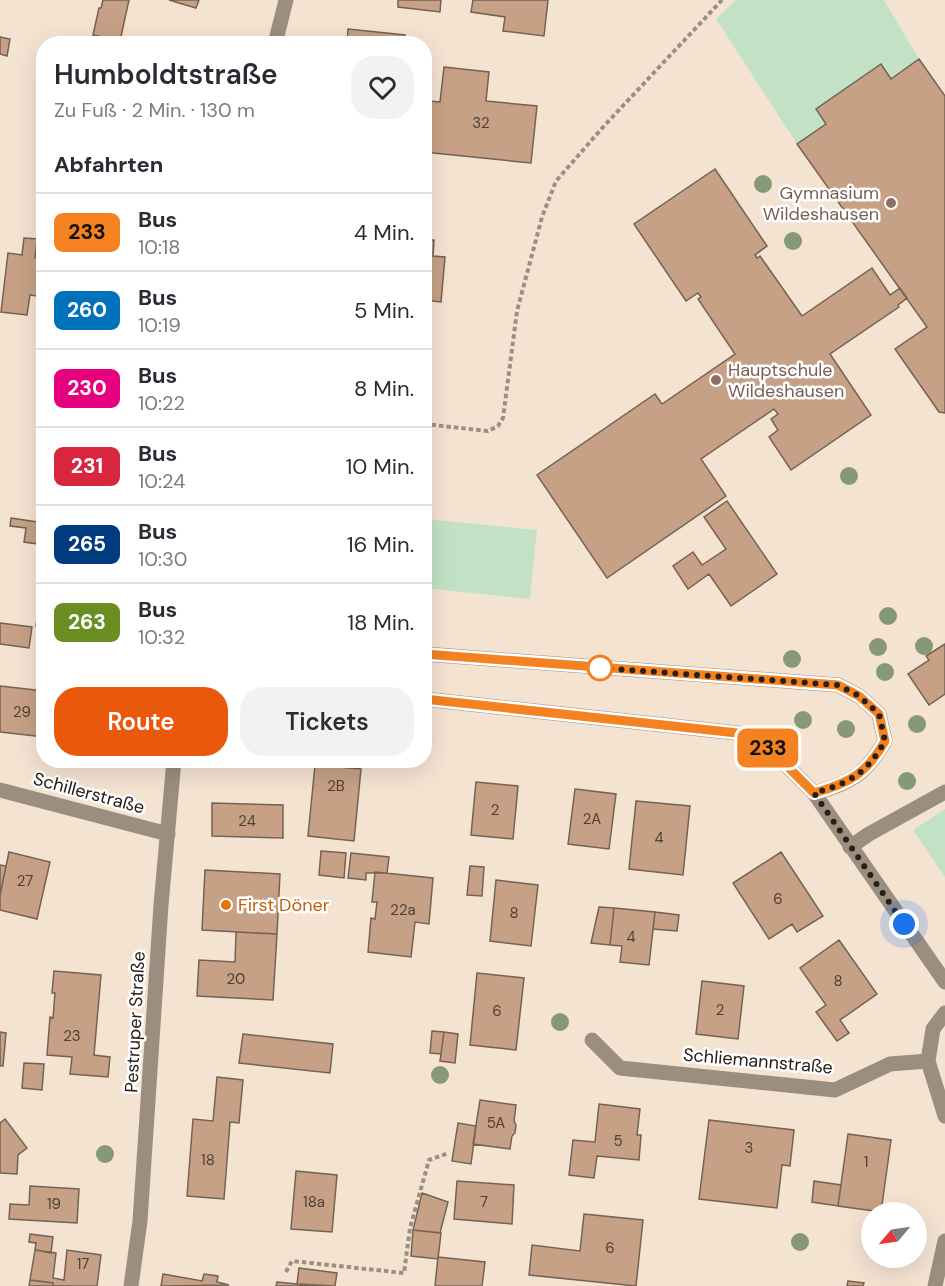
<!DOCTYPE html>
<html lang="de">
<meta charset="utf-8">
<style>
:root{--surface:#fff;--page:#f2f2f3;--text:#2b2b33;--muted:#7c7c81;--line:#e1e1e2;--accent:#ea580c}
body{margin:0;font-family:"DM Sans",sans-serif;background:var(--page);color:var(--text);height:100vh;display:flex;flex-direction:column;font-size:22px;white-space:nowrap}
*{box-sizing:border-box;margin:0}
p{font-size:20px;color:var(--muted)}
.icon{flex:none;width:33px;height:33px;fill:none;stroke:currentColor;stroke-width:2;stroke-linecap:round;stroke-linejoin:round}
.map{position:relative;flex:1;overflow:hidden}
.details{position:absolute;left:36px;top:36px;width:396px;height:732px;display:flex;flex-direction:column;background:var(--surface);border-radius:24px;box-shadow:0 6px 24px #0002}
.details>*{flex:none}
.badge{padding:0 12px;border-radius:9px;font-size:21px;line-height:39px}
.needle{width:39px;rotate:241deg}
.tools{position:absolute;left:861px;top:1202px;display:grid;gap:12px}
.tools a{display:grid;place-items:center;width:66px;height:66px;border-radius:50%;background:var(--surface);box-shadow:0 6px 24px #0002;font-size:30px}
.you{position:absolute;width:30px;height:30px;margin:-15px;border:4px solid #fff;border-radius:50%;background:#1a73e8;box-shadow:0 0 0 9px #1a73e833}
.map>.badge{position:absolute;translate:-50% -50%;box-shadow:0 0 0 3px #fff}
h2{padding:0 18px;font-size:22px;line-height:54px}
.round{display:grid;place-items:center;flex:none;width:63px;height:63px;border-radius:24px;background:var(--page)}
.headline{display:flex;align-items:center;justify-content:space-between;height:102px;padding:0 18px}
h1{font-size:28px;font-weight:600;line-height:45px}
.button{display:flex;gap:12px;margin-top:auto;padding:12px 18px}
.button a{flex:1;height:69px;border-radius:24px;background:var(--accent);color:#fff;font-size:24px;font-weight:600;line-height:69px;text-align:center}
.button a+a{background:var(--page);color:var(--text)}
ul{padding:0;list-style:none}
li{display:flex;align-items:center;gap:18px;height:78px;padding:0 18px;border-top:2px solid var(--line)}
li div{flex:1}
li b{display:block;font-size:22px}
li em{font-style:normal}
li .badge{min-width:66px;font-weight:700;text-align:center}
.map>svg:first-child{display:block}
.green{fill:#c3e2c5}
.building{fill:#c7a185;stroke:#746255;stroke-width:1.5}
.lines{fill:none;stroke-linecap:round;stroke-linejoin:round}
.path{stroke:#9c8e82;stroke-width:4;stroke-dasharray:4.5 3;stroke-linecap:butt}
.service{stroke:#9a8f7f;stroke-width:15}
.minor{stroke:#9a8f7f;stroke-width:15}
.tertiary{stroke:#9a8f7f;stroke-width:15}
.tree{fill:#859979}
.line-casing{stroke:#fff;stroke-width:14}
.line{stroke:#f58220;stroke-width:9}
.walk{stroke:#27201a;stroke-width:6;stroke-dasharray:0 10.8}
.education-dot{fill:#8d6e63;stroke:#fff;stroke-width:2}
.stop-dot{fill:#fff;stroke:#f58220;stroke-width:3}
.food-dot{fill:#e8710a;stroke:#fff;stroke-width:2}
.labels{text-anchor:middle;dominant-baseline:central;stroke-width:5;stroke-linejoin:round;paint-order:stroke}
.number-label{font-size:15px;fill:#4f4035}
.education-label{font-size:18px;fill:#785e54;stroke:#fff;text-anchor:end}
.street-label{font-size:18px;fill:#27201a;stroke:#fff}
.food-label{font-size:18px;fill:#c56008;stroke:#fff;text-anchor:start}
</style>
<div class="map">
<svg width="945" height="1286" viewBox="0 0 945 1286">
<rect width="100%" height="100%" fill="#f5e3d2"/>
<!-- green -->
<path class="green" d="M 736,0 L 884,0 L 919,59 L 891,79 L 880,64 L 816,109 L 826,124 L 797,144 L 716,19 Z
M 425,519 L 537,530 L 530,599 L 425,588 Z
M 945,809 L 945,877 L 913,830 Z"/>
<!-- building -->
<path class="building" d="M 103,0 L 129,0 L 120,41 L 93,35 L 99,8 L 101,8 Z
M 169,0 L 199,0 L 196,8 Z
M 398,0 L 441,0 L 440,12 L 398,7 Z
M 473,0 L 548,0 L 544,36 L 503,31 L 505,17 L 471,12 Z
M 348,29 L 405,35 L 405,44 L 347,44 Z
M 0,37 L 10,39 L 7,56 L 0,54 Z
M 919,59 L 945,96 L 945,413 L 939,412 L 895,349 L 927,327 L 797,144 L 826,124 L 816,109 L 881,64 L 891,79 Z
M 444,67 L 489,72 L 486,101 L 537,106 L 531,163 L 424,152 L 429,101 L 440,102 Z
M 715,169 L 767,246 L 755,255 L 757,258 L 760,256 L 802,316 L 872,268 L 890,295 L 900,288 L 907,298 L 898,305 L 899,307 L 830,354 L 871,415 L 791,470 L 769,437 L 778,430 L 771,419 L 778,414 L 774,409 L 701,459 L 726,496 L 607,578 L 537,475 L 655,394 L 662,404 L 735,354 L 698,299 L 701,297 L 698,293 L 686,301 L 634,224 Z
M 24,238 L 37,239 L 35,258 L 44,259 L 44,297 L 30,295 L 27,315 L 1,312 L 8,253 L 22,255 Z
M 424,240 L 434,240 L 433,256 L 445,257 L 441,302 L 424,300 Z
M 727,501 L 777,574 L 731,606 L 709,574 L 688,589 L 673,566 L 693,552 L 702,565 L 726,549 L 704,517 Z
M 11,518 L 44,523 L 44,545 L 24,542 L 26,528 L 10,526 Z
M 39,603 L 44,604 L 44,627 L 36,626 Z
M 0,623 L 32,627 L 29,648 L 0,644 Z
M 945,644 L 945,694 L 929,705 L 908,674 L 929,660 L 926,656 Z
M 0,686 L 44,691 L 44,737 L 0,732 Z
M 315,765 L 361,769 L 354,841 L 308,836 Z
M 476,782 L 518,786 L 513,839 L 471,835 Z
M 575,789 L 616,794 L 609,849 L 568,844 Z
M 636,801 L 690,806 L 683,875 L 629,869 Z
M 212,803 L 283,805 L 283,838 L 212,836 Z
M 321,851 L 346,853 L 344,878 L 319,875 Z
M 9,852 L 50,862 L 37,919 L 0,910 L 0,895 Z
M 781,852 L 823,916 L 797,932 L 792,924 L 769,939 L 733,883 Z
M 351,853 L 389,857 L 387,873 L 366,873 L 366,880 L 348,878 Z
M 0,865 L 6,866 L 0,895 Z
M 470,866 L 484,867 L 482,896 L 467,895 Z
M 205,870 L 280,874 L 277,934 L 202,930 Z
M 375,872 L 433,878 L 429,924 L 415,922 L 411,957 L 368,952 L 371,918 L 375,919 L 377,902 L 372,902 Z
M 496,880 L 538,885 L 531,946 L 490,941 Z
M 599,907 L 614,908 L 610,945 L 591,943 Z
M 614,908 L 655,912 L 649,965 L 620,962 L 622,946 L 610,945 Z
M 655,912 L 679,915 L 677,931 L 653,929 Z
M 236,932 L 277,934 L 273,1000 L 197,996 L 199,960 L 235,962 Z
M 839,940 L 877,994 L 840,1020 L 849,1033 L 837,1041 L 816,1012 L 826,1005 L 800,968 Z
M 54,971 L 101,975 L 94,1055 L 110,1057 L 108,1077 L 70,1074 L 72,1057 L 47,1055 L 50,1017 L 53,1018 L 55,993 L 52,993 Z
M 477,973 L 524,978 L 516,1050 L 470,1045 Z
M 702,981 L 744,986 L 738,1039 L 696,1034 Z
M 432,1031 L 444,1032 L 441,1054 L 430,1053 Z
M 0,1032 L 6,1033 L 3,1066 L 0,1066 Z
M 444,1032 L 458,1034 L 455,1063 L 440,1061 Z
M 243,1034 L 333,1044 L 330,1073 L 239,1063 Z
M 24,1063 L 44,1064 L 42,1090 L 22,1088 Z
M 217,1077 L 243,1080 L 239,1123 L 230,1122 L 224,1199 L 187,1196 L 193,1119 L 213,1121 Z
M 480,1100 L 516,1105 L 514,1121 L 516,1125 L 515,1133 L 512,1136 L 510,1149 L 473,1144 Z
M 599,1104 L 640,1109 L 637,1135 L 641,1135 L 639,1160 L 597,1156 L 594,1178 L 569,1175 L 573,1140 L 595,1142 Z
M 5,1119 L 27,1148 L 18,1155 L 17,1174 L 0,1173 L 0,1123 Z
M 709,1120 L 794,1130 L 790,1166 L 782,1165 L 777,1208 L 699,1199 Z
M 458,1123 L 476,1126 L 471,1164 L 452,1161 Z
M 848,1134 L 891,1140 L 881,1212 L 838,1206 Z
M 296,1171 L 337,1175 L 332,1232 L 291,1229 Z
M 457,1181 L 514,1185 L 512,1224 L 454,1219 Z
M 814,1181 L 841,1185 L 838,1206 L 812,1202 Z
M 30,1186 L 79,1189 L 77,1223 L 9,1219 L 10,1204 L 29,1205 Z
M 422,1193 L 448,1202 L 440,1233 L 413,1230 Z
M 584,1214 L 643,1220 L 636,1286 L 529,1275 L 532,1245 L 580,1251 Z
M 413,1230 L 441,1233 L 438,1259 L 411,1256 Z
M 30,1234 L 53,1237 L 51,1253 L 35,1250 L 36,1243 L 29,1242 Z
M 35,1250 L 56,1253 L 53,1278 L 64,1280 L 67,1250 L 101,1255 L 97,1286 L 53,1286 L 53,1283 L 30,1280 Z
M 438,1257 L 485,1262 L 482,1286 L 435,1286 Z
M 299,1268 L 337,1273 L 335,1286 L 297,1284 Z
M 163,1274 L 202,1281 L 204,1274 L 218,1276 L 217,1282 L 229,1285 L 161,1286 Z
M 30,1280 L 53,1283 L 53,1286 L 29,1286 Z
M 848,1281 L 864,1283 L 863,1286 L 847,1286 Z
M 277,1282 L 297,1284 L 313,1286 L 276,1286 Z"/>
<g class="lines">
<!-- path -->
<path class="path" d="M 424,424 L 488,431 L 498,426 L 503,418 L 517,311 L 542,217 L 556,181 L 604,126 L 722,0
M 286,1272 L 292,1261 L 404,1273 L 410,1228 L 429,1160 L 449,1153"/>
<!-- service -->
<path class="service" d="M 424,654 L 838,685 L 859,696 L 879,714 L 885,741 C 867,773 850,784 814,793
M 850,847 L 869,834 L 945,792"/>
<!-- minor -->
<path class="minor" d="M 424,699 L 737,733 L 771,750 L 814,793 L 945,982
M 0,790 L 168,834
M 945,1013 L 933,1029 L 928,1061 L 945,1116
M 592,1040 L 620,1068 L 835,1090 L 890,1064 L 928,1061
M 935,1286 L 945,1241"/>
<!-- tertiary -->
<path class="tertiary" d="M 275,44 L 286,0
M 131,1286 L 140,1221 L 161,905 L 174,760"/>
</g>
<!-- trees -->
<g class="tree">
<circle cx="763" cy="184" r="9"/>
<circle cx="793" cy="241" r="9"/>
<circle cx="849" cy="476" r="9"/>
<circle cx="888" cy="616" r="9"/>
<circle cx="924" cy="646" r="9"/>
<circle cx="878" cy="647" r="9"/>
<circle cx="792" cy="659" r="9"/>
<circle cx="885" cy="672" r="9"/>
<circle cx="803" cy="720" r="9"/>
<circle cx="917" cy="724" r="9"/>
<circle cx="846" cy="729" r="9"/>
<circle cx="907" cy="781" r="9"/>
<circle cx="560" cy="1022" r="9"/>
<circle cx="440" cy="1075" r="9"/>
<circle cx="105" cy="1154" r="9"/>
<circle cx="800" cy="1242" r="9"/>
</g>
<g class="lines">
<defs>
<path id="line" d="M 424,654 L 838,685 L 859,696 L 879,714 L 885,741 C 867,773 850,783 814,793 L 771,750 L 737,733 L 424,699"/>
</defs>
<!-- line casing -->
<use href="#line" class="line-casing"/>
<!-- line -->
<use href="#line" class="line"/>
<!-- walk -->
<path class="walk" d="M 600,668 L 838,685 L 859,696 L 879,714 L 885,741 C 867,773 850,783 814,793 L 904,924"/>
</g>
<!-- markers -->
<g class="education-dot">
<circle cx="891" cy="203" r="6"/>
<circle cx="716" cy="380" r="6"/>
</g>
<circle class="stop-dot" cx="600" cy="668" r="12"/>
<circle class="food-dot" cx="226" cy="905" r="6"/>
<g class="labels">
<!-- number labels -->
<g class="number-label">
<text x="481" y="123">32</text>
<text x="22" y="712">29</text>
<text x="336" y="786">2B</text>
<text x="495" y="810">2</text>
<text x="592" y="819">2A</text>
<text x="247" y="821">24</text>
<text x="659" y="838">4</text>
<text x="25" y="881">27</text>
<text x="778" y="899">6</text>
<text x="403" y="910">22a</text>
<text x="514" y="913">8</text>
<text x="631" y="937">4</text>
<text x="236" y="979">20</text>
<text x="838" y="981">8</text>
<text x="720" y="1010">2</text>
<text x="497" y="1011">6</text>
<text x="72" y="1036">23</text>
<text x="496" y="1123">5A</text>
<text x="618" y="1141">5</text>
<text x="749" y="1148">3</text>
<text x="208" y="1160">18</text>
<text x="866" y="1162">1</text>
<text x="314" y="1202">18a</text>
<text x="484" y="1202">7</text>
<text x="54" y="1204">19</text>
<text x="610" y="1248">6</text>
<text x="83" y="1264">17</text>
</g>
<!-- education labels -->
<g class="education-label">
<text x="879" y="193">Gymnasium<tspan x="879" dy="21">Wildeshausen</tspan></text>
<text x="728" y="370" text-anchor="start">Hauptschule<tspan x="728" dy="21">Wildeshausen</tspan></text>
</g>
<!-- street labels -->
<g class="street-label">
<text transform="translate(89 793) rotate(15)">Schillerstraße</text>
<text transform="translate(135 1022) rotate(-87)">Pestruper Straße</text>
<text transform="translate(758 1061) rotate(5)">Schliemannstraße</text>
</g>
<!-- food labels -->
<g class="food-label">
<text x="238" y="905">First Döner</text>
</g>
</g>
</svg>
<div class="tools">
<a><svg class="needle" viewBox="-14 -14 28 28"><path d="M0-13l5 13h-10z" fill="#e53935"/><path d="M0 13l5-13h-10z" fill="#7c7c81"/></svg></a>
</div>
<div class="you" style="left:904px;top:924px"></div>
<b class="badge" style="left:768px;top:748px;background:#f58220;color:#111">233</b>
<section class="details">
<div class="headline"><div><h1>Humboldtstraße</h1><p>Zu Fuß · 2 Min. · 130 m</p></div><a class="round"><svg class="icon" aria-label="heart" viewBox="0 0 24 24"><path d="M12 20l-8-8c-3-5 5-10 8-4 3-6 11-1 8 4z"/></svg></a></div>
<h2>Abfahrten</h2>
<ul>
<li><span class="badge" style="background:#f58220;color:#111">233</span><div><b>Bus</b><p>10:18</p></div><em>4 Min.</em></li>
<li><span class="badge" style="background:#0072bc;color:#fff">260</span><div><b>Bus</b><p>10:19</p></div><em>5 Min.</em></li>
<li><span class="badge" style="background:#e6007e;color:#fff">230</span><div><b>Bus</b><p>10:22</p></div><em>8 Min.</em></li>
<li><span class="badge" style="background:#d7263d;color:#fff">231</span><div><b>Bus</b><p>10:24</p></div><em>10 Min.</em></li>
<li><span class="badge" style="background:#003b80;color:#fff">265</span><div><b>Bus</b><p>10:30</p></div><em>16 Min.</em></li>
<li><span class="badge" style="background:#6b8e23;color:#fff">263</span><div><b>Bus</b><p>10:32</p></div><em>18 Min.</em></li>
</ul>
<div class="button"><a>Route</a><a>Tickets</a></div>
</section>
</div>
